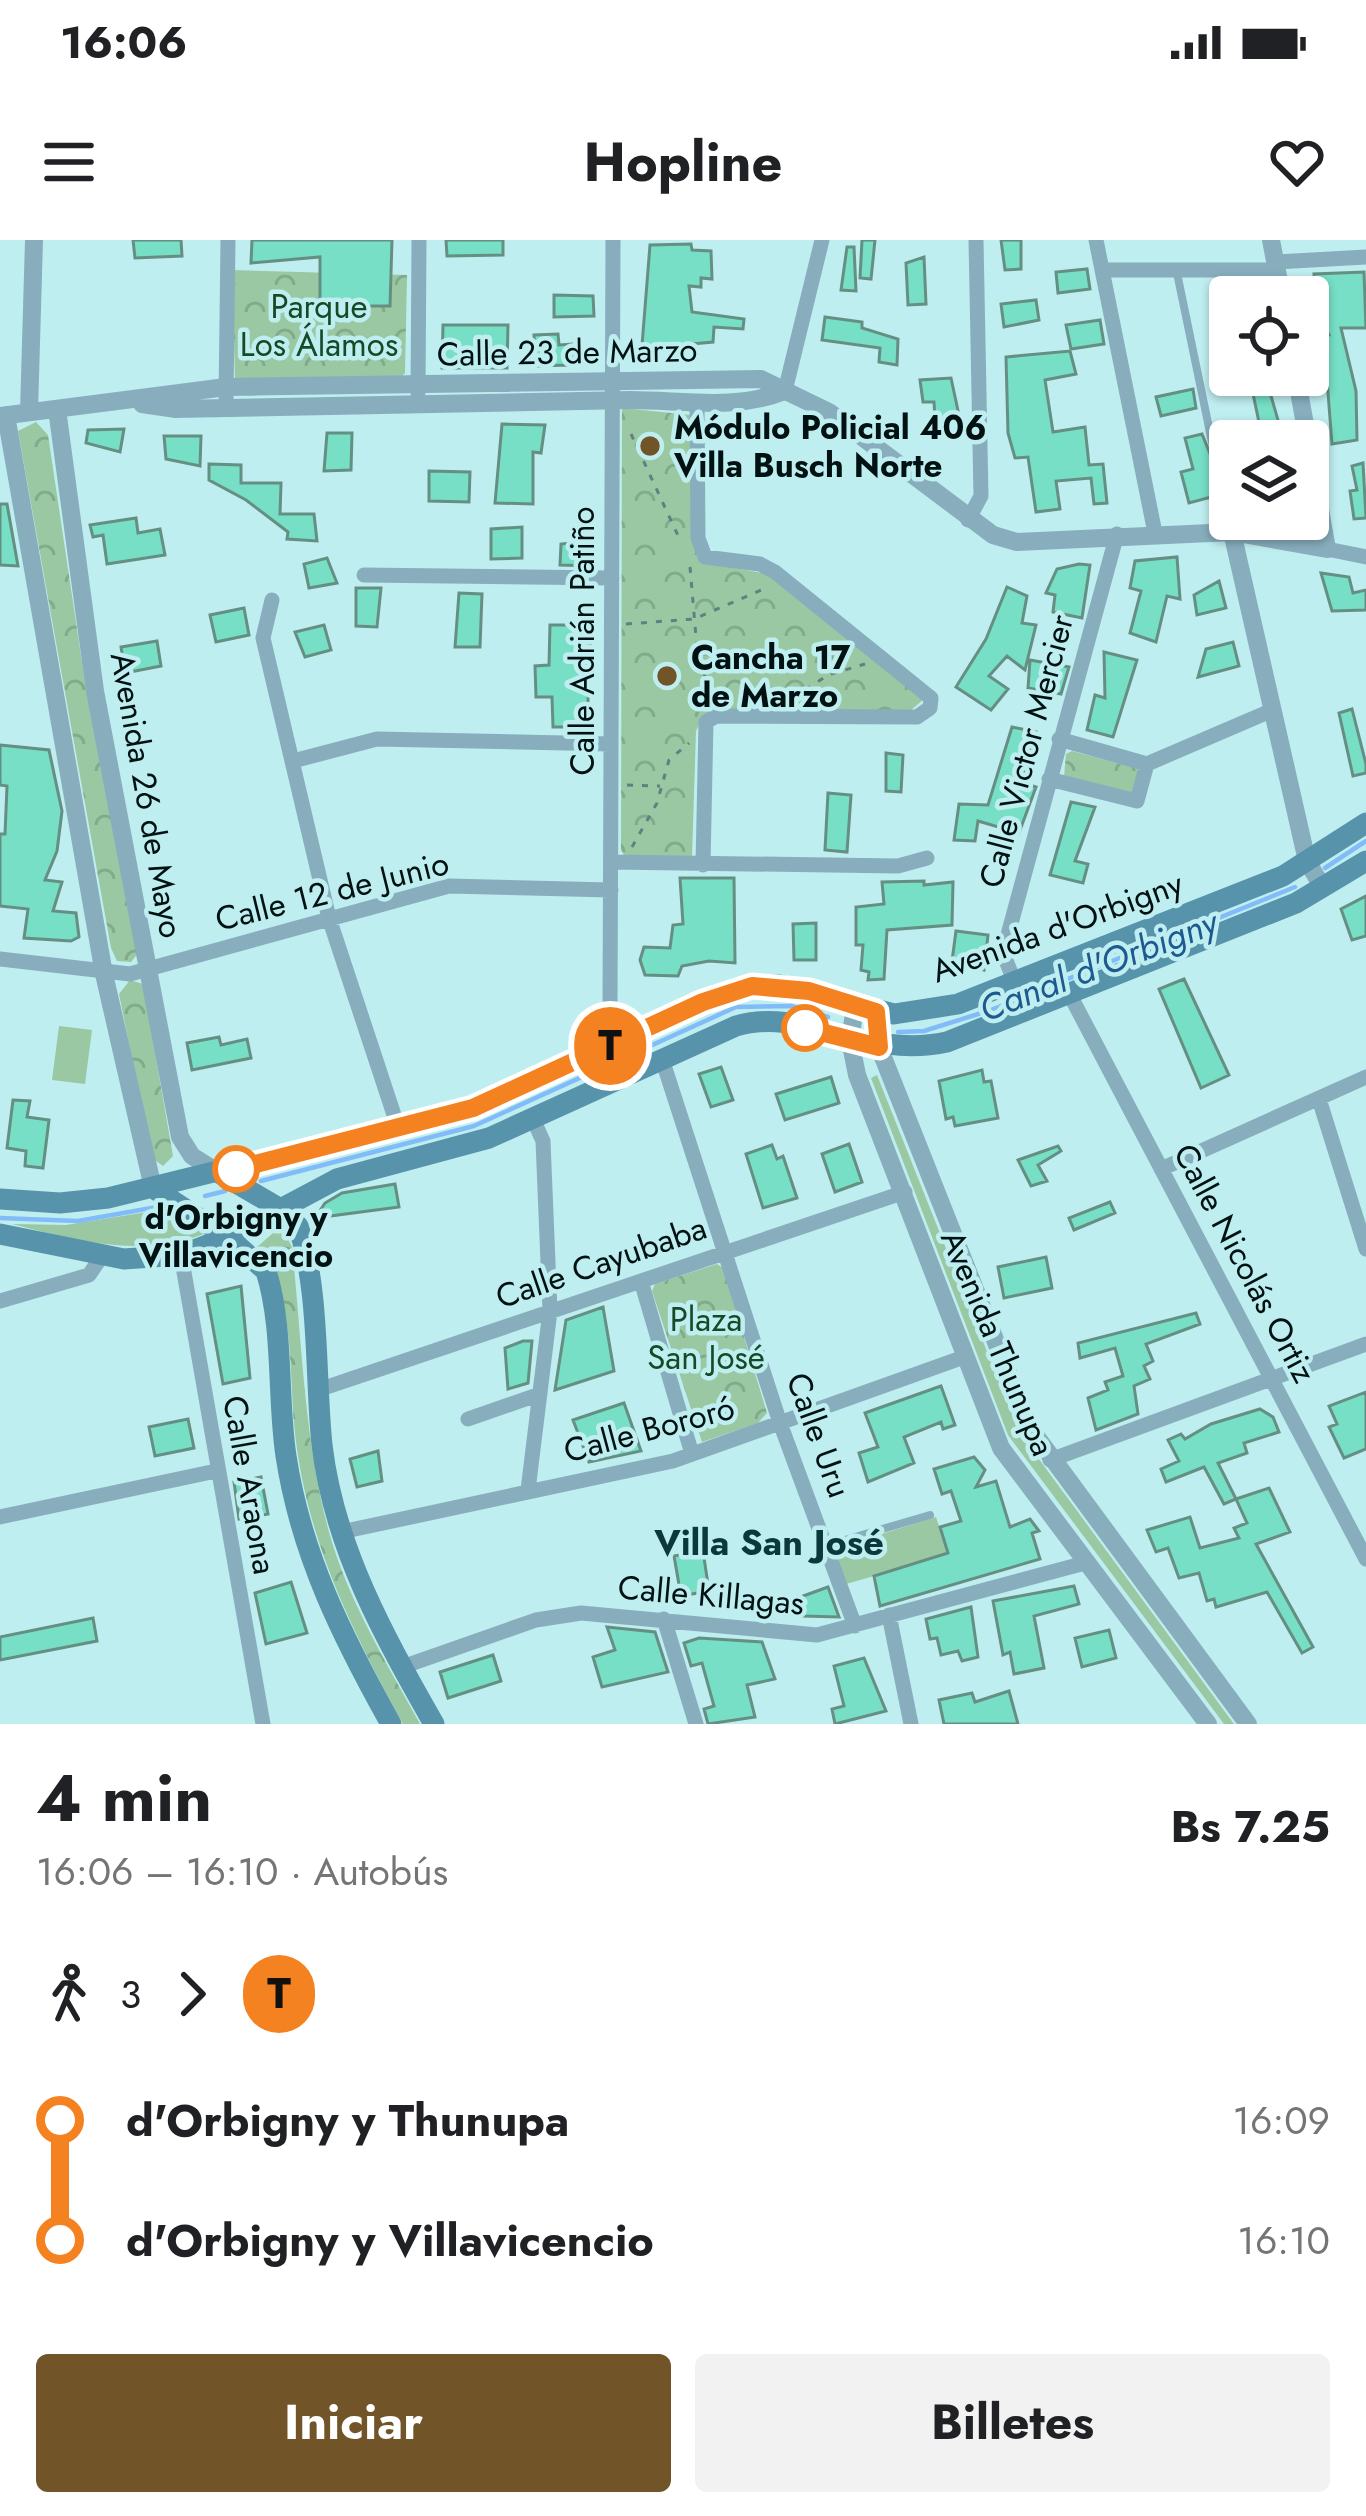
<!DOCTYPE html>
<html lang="es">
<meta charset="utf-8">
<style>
:root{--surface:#fff;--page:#f2f2f2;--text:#202124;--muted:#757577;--accent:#715528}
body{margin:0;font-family:Jost,sans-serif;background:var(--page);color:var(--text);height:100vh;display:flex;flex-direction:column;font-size:45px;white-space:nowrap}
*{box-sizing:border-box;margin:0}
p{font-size:39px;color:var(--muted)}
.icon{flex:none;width:66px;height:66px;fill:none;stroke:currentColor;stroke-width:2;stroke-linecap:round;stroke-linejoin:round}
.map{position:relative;height:1484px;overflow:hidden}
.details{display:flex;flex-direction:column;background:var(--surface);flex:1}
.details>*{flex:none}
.badge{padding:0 24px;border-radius:39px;font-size:42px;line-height:78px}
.controls{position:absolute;left:1209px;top:36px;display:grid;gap:24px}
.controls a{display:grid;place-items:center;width:120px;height:120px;border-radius:12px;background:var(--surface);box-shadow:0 3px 9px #0004;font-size:60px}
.map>.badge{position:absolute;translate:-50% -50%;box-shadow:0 0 0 6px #fff}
.legs{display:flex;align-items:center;gap:18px;height:132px;padding:0 36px;font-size:39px}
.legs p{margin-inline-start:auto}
.overview{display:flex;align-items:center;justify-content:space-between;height:204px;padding:0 36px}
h1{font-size:66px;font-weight:700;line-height:90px}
.primary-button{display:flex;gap:24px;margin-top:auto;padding:24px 36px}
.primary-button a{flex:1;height:138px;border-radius:12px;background:var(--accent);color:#fff;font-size:48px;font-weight:700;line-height:138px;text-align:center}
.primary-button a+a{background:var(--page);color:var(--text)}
ul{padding:0 36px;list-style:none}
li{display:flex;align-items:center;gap:42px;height:120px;font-size:45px}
li i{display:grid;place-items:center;width:18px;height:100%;margin:0 15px;background:currentColor}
li i::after{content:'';width:30px;height:30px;margin:-15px;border:9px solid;border-radius:50%;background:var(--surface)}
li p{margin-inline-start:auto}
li:first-child i{background:linear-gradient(#0000 50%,currentColor 0)}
li:last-child i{background:linear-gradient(currentColor 50%,#0000 0)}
.status{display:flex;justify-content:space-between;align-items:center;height:84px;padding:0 60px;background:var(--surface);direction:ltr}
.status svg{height:33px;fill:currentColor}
header{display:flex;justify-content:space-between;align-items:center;height:156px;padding:0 36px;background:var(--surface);font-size:54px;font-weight:700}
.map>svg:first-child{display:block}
.grass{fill:#99c8a3}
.park{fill:url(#park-crowns)}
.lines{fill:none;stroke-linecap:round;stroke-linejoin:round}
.stream{stroke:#82bcf8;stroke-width:4.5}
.building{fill:#76dfc5;stroke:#668f84;stroke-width:3}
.path{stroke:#608081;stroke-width:3;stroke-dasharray:6 9;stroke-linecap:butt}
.service{stroke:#88aebe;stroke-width:8}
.minor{stroke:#88aebe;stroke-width:15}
.tertiary{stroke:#88aebe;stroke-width:18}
.secondary{stroke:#5793aa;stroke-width:21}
.line-1-casing{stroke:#fff;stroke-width:27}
.line-1{stroke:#f58220;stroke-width:18}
.poi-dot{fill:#715528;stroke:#bfeef0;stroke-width:4.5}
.stop-1-dot{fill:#fff;stroke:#f58220;stroke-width:6}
.labels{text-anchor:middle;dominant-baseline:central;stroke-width:9;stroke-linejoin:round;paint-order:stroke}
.park-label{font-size:33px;fill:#164a27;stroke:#bfeef0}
.street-label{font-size:33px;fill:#021213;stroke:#bfeef0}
.poi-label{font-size:33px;font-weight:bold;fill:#021213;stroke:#bfeef0;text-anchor:start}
.stop-label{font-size:33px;font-weight:bold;fill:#021213;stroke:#bfeef0}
.water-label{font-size:36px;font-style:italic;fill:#1e5a90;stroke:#bfeef0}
.neighbourhood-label{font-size:36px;font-weight:bold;fill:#0a383b;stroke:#bfeef0}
</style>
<div class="status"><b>16:06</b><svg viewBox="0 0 49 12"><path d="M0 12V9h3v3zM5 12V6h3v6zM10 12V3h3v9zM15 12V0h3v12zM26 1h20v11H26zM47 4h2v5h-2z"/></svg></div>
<header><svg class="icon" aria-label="menu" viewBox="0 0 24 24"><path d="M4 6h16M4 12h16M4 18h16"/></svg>Hopline<svg class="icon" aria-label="heart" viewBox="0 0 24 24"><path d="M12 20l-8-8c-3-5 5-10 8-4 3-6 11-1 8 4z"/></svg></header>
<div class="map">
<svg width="1366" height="1484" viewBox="0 0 1366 1484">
<defs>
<pattern id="park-crowns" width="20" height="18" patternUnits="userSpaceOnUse" patternTransform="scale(3)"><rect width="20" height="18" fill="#99c8a3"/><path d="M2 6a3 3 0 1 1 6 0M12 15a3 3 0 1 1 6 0" fill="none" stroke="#82ab8b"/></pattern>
</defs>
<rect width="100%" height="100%" fill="#bfeef0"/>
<!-- grass -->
<path class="grass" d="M 59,786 L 92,790 L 85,844 L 52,840 Z
M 877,835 L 1019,1192 L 1234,1484 L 1224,1484 L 1008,1195 L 871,838 Z
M 166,969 L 204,994 C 139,1018 77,1001 12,984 L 66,985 Z
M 936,1277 L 948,1315 L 846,1344 L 834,1309 Z"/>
<!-- park -->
<path class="park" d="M 232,30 L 407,35 L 405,133 L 401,137 L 235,139 Z
M 622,168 L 691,175 L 702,322 L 768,334 L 923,460 L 911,470 L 704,475 L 696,491 L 692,617 L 625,617 L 621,610 Z
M 36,182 L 48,195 L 86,449 L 139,712 L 131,722 L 117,721 L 111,708 L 18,191 Z
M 1072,511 L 1139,529 L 1132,553 L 1064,537 L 1066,514 Z
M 130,740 L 143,744 L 173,916 L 163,926 L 152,918 L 119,754 Z
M 281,986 L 292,1007 C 302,1101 304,1200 329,1292 C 348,1360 386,1422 420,1484 L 403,1484 C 350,1387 304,1295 294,1183 C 290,1139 293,1033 257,1007 Z
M 717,1024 L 723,1028 L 767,1173 L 758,1183 L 702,1202 L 652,1051 L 655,1044 Z"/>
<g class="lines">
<!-- stream -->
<path class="stream" d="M 1325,628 L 1366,601
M 898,792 L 924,791 L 991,770 L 1295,647
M 261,941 L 474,886 L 736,767 L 791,766 L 828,777
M 205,956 L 225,951
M 0,978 L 78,981 L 157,967"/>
</g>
<!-- building -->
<path class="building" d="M 133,0 L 181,0 L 182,16 L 135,18 Z
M 252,0 L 392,0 L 390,66 L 366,66 L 366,76 L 320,74 L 320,17 L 251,23 Z
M 446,0 L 503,0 L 503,15 L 447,16 Z
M 862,0 L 875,0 L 871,39 L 860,38 Z
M 1001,0 L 1021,0 L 1021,29 L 1005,30 Z
M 691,4 L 692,10 L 711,11 L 712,39 L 701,38 L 701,47 L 689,46 L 692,72 L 744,79 L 743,89 L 714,87 L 713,102 L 657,107 L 657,118 L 641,118 L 650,5 Z
M 847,7 L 854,7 L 856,51 L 841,50 Z
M 924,17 L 926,64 L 908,65 L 906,23 Z
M 1087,29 L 1090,49 L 1058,53 L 1056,32 Z
M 1364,32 L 1366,88 L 1341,88 L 1356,151 L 1357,200 L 1332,204 L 1327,140 L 1323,141 L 1311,99 L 1329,95 L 1318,71 L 1314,34 Z
M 554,55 L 593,56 L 594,76 L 554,77 Z
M 1036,60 L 1039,80 L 1004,87 L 1001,64 Z
M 825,77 L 862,82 L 862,88 L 898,99 L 897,125 L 879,122 L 880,108 L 822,100 Z
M 1100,80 L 1104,104 L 1071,109 L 1066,85 Z
M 443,85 L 508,85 L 507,128 L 442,128 Z
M 558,94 L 559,105 L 572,104 L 572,125 L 535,126 L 534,95 Z
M 1070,111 L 1076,134 L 1045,140 L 1053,192 L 1085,187 L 1089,225 L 1103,224 L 1107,263 L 1094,264 L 1091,238 L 1056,241 L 1060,269 L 1036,272 L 1028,217 L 1015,218 L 1008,193 L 1006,117 Z
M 1249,135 L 1265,135 L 1284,201 L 1263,201 Z
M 951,138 L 960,180 L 935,179 L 934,162 L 923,162 L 920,140 Z
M 1193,149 L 1196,168 L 1161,176 L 1156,157 Z
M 502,184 L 545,185 L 541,213 L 533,212 L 533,264 L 495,263 Z
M 124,189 L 120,212 L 86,203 L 88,190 Z
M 327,193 L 352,193 L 351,230 L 324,231 Z
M 1202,194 L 1213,221 L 1230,217 L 1230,252 L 1189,263 L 1181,232 L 1193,229 L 1185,198 Z
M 164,196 L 201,196 L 200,226 L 166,219 Z
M 1363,223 L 1366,278 L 1354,279 L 1350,251 L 1357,250 L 1352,226 Z
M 209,224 L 241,225 L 241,243 L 281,243 L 280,274 L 314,274 L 317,301 L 287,299 L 288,292 L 246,260 L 209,240 Z
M 429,231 L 470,232 L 469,262 L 429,261 Z
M 0,264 L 7,264 L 18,326 L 0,325 Z
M 136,278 L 138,293 L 160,289 L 165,315 L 107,324 L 103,295 L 93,297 L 90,285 Z
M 522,287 L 522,318 L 491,319 L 491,289 Z
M 591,301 L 592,326 L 560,325 L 561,304 Z
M 1177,317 L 1180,359 L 1167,356 L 1156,402 L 1130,393 L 1141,351 L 1130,348 L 1135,321 Z
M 327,318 L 337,343 L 309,348 L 304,324 Z
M 1079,324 L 1090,325 L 1082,378 L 1053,372 L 1055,355 L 1046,353 L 1057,329 Z
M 1321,333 L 1349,337 L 1353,353 L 1366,350 L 1366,370 L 1332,371 Z
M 1219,341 L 1226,368 L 1197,375 L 1194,355 Z
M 1007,347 L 1027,356 L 1022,383 L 1036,385 L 1025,430 L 1007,416 L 989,436 L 1008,449 L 991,470 L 956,447 L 986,399 Z
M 356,348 L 381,348 L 377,387 L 356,386 Z
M 459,353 L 482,354 L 480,407 L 455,407 Z
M 244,368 L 249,395 L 216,402 L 210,375 Z
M 324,385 L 331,410 L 305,417 L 295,392 Z
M 550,385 L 591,385 L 587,487 L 553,487 L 552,457 L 536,457 L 535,426 L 549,425 Z
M 157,401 L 161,426 L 125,433 L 121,407 Z
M 1233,402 L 1239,426 L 1198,437 L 1206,409 Z
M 1104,412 L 1137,420 L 1113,497 L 1087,490 L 1095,455 L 1105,458 Z
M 1030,420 L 1069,427 L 1061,454 L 1028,448 Z
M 1352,469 L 1366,524 L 1366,533 L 1353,536 L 1339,473 Z
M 1012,487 L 1036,492 L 1020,542 L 1036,547 L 1019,593 L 978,581 L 975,601 L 954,600 L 959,564 L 988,565 Z
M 0,505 L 49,510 L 62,571 L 57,611 L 45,640 L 62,642 L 53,671 L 76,673 L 79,697 L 71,701 L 24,698 L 28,669 L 0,666 L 0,594 L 5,594 L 7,546 L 0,545 Z
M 886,513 L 903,515 L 901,552 L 886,551 Z
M 828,553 L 851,555 L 847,612 L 825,610 Z
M 1071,562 L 1095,567 L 1075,621 L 1088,624 L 1083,643 L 1050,635 Z
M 680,638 L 734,638 L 735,723 L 709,721 L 682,726 L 678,736 L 645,735 L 640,720 L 644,707 L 670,708 L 673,685 L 683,684 Z
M 924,641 L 924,645 L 953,642 L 952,685 L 887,690 L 884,739 L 868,740 L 869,732 L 861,730 L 863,705 L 856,705 L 856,667 L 884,664 L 882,642 Z
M 1366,656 L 1366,696 L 1352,700 L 1341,669 Z
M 816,683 L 816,720 L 794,720 L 793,684 Z
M 956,691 L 988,695 L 984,730 L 952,721 Z
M 1184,739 L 1229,835 L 1201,848 L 1159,749 Z
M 219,797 L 221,805 L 247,799 L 251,818 L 192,830 L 187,803 Z
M 721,827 L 733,860 L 711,867 L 699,834 Z
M 982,830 L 984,842 L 991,841 L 998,878 L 955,886 L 953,877 L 946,879 L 939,841 Z
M 831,837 L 839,863 L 785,880 L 776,854 Z
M 13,860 L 30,861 L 27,877 L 49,880 L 43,928 L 25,926 L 26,911 L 7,908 Z
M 849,904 L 862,942 L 835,952 L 822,914 Z
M 772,905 L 777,919 L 783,916 L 797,958 L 763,968 L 746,914 Z
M 1058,906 L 1061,911 L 1038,925 L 1047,941 L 1031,946 L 1018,920 Z
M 395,944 L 399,967 L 315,978 L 325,963 L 342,953 Z
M 1110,962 L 1115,973 L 1074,990 L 1069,978 Z
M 1046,1017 L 1052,1048 L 1004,1058 L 998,1027 Z
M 241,1046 L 250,1138 L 223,1144 L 207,1054 Z
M 603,1067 L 614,1131 L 555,1150 L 566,1080 Z
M 1196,1073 L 1200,1084 L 1146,1104 L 1153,1121 L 1144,1126 L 1150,1139 L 1134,1146 L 1138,1174 L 1096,1190 L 1088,1158 L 1108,1150 L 1105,1142 L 1123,1136 L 1115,1108 L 1080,1118 L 1078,1103 Z
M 523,1101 L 532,1101 L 528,1143 L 508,1149 L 505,1108 Z
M 941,1146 L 955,1185 L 943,1189 L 941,1182 L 904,1197 L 914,1223 L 868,1242 L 859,1213 L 878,1207 L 865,1173 Z
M 1366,1152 L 1366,1209 L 1344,1218 L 1329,1187 L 1337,1184 L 1329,1166 Z
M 624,1163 L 641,1211 L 589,1222 L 573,1180 Z
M 1260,1169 L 1273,1177 L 1279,1192 L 1244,1203 L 1247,1213 L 1218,1223 L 1236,1259 L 1224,1264 L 1204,1227 L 1166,1242 L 1161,1229 L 1179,1221 L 1168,1200 L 1181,1194 L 1185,1199 L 1211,1184 Z
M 188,1179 L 194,1208 L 155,1216 L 149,1187 Z
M 378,1211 L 382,1241 L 357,1247 L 350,1219 Z
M 974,1217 L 985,1230 L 976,1247 L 996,1241 L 1010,1287 L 1030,1279 L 1039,1291 L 1032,1293 L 1040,1319 L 880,1366 L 874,1336 L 948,1313 L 940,1287 L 961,1281 L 951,1251 L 942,1254 L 934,1229 Z
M 261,1237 L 268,1274 L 239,1279 L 234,1242 Z
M 1269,1248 L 1290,1292 L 1256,1304 L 1313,1407 L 1302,1413 L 1267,1352 L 1216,1367 L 1214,1359 L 1207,1361 L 1199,1333 L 1179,1338 L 1168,1308 L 1156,1312 L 1147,1290 L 1190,1277 L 1200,1308 L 1239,1298 L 1234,1288 L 1247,1283 L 1236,1259 Z
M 703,1311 L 709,1351 L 681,1356 L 674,1316 Z
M 291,1342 L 307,1393 L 266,1404 L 255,1353 Z
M 1074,1346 L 1079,1364 L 1034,1376 L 1044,1428 L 1014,1434 L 1010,1412 L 1003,1415 L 993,1361 Z
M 828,1347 L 839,1377 L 802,1376 L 795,1359 Z
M 971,1367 L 978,1417 L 962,1421 L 958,1411 L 941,1415 L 937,1398 L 930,1399 L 926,1379 Z
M 93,1378 L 97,1401 L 0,1420 L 0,1397 Z
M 607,1387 L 655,1392 L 668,1432 L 602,1447 L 593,1417 L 615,1410 Z
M 1109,1390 L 1116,1418 L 1082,1427 L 1075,1398 Z
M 699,1398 L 762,1402 L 775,1439 L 747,1445 L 755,1477 L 708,1484 L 704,1469 L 714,1466 L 702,1423 L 691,1426 L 684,1403 Z
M 493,1415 L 501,1441 L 448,1458 L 440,1432 Z
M 864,1418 L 886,1471 L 835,1484 L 832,1469 L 844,1466 L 834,1426 Z
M 1009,1451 L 1018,1484 L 944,1484 L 939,1460 L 972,1453 L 975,1462 Z"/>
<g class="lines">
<!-- path -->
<path class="path" d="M 631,194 L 681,302
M 690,327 L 698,420 L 714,457
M 626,384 L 694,379 L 766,348
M 793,458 L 828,435 L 865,424
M 627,545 L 660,546
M 632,607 L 657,563 L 669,520 L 689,503"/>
<!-- service -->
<path class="service" d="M 1177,33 L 1213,207
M 828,1305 L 930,1275"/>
<!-- minor -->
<path class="minor" d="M 613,0 L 610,765 L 624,799
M 1096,0 L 1155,293
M 1276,22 L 1366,17
M 1106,30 L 1278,30
M 785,151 L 822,0
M 418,153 L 419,0
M 226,159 L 228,0
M 697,165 L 698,298 L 705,317 L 760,324 L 775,332 L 931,458 L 930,468 L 917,477 L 716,476 L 706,482 L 703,625
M 968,280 L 981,256 L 976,0
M 1327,309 L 1366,317
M 364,335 L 612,338
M 272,360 L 263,398 L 329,678 L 399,890
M 1059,499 L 1147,524 L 1273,470
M 293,521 L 377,499 L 611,504
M 1049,539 L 1137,561 L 1147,524
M 611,622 L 898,626 L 927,618
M 0,719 L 130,734 L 449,646 L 611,650
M 1015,743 L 1003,713 L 1117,294
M 1070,755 L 1366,1319
M 662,819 L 780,1183 L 855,1386
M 1319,859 L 1366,1009
M 1161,929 L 1366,837
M 181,1015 L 263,1484
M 641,1041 L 692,1214
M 0,1061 L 89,1035 L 102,1016
M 318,1150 L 905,952
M 468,1179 L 540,1154
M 1050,1220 L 1366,1104
M 528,1250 L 550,1071 L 543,901 L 533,879
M 0,1277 L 216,1231
M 341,1292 L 673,1221 L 964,1117
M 889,1375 L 911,1484
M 664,1379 L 696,1484
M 402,1427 L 536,1380 L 581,1373 L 817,1395 L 1085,1323"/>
<!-- tertiary -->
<path class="tertiary" d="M 1271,0 L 1282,57
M 1296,135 L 1308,201
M 142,164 L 176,169 L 630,160 C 683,160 735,171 785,151
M 57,169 L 95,451 L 180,897 L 192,916 L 219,933
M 29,172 L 34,0
M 6,175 L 104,734 L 153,948
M 0,176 L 226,147 L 761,139 L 829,172 L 993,295 L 1017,302 L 1232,292 L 1327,309 L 1308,202
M 1232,292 L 1307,621 L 1323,648
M 855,767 L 850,800 L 857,835 L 1001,1208 L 1208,1484
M 876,772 L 879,807 L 1030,1188 L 1248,1484"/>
<!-- secondary -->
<path class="secondary" d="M 219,933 L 279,968 L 298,986 C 320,1048 315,1139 322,1205 C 334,1307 384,1396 434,1484
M 153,948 L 228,997 L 266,1031 C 284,1088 277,1157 286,1216 C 301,1315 343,1398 391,1484
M 0,959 L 60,963 L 108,958 L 473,868 L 702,762 L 752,746 L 779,745 L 894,774 L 958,764 L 1283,636 L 1366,583
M 0,994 L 124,1019 L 181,1015 L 228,997 L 337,939 L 489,898 L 736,786 C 803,766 864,820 947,802 L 1296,663 L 1366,621"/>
</g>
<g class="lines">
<defs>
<path id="line-1" d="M 236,929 L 473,868 L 703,762 L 752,746 L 809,751 L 876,772 L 879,807 L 805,788"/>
</defs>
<!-- line-1 casing -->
<use href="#line-1" class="line-1-casing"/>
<!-- line-1 -->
<use href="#line-1" class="line-1"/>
</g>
<!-- markers -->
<g class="poi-dot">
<circle cx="650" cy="206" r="12"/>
<circle cx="667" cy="436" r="12"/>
</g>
<g class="stop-1-dot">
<circle cx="805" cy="788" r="21"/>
<circle cx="236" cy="929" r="21"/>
</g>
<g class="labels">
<!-- park labels -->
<g class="park-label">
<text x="319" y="66">Parque<tspan x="319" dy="38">Los Álamos</tspan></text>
<text x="706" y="1079">Plaza<tspan x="706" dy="38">San José</tspan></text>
</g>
<!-- street labels -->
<g class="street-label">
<text transform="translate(567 112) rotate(-1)">Calle 23 de Marzo</text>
<text transform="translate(582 401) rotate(-90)">Calle Adrián Patiño</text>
<text transform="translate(1026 511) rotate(-75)">Calle Victor Mercier</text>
<text transform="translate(147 555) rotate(80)">Avenida 26 de Mayo</text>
<text transform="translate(332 651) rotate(-14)">Calle 12 de Junio</text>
<text transform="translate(1057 687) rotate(-20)">Avenida d'Orbigny</text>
<text transform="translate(601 1022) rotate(-19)">Calle Cayubaba</text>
<text transform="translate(1245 1023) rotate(62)">Calle Nicolás Ortiz</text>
<text transform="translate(998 1103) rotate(67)">Avenida Thunupa</text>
<text transform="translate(649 1189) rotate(-15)">Calle Bororó</text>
<text transform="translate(819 1195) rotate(70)">Calle Uru</text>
<text transform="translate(250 1245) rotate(80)">Calle Araona</text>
<text transform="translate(711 1355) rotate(5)">Calle Killagas</text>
</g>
<!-- poi labels -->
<g class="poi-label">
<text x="674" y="187">Módulo Policial 406<tspan x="674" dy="38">Villa Busch Norte</tspan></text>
<text x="691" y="417">Cancha 17<tspan x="691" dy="38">de Marzo</tspan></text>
</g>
<!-- stop labels -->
<g class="stop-label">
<text x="236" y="977">d'Orbigny y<tspan x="236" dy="38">Villavicencio</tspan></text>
</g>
<!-- water labels -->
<g class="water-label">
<text transform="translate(1098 725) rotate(-21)">Canal d'Orbigny</text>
</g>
<!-- neighbourhood labels -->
<g class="neighbourhood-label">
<text x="769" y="1302">Villa San José</text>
</g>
</g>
</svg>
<div class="controls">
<a><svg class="icon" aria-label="locate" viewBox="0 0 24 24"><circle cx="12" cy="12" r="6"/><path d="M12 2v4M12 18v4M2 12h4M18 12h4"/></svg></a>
<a><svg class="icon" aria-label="layers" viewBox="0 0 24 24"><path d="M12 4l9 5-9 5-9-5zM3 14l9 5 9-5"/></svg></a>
</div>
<b class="badge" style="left:610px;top:806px;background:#f58220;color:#111">T</b>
</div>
<section class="details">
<div class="overview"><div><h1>4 min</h1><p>16:06 – 16:10 · Autobús</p></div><b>Bs 7.25</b></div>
<div class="legs"><svg class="icon" aria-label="walk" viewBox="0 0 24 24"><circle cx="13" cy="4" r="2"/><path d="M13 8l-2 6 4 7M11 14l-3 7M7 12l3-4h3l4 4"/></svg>3<svg class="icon" aria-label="forward" viewBox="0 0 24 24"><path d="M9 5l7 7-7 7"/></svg><b class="badge" style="background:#f58220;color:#111">T</b></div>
<ul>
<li><i style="color:#f58220"></i><b>d'Orbigny y Thunupa</b><p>16:09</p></li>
<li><i style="color:#f58220"></i><b>d'Orbigny y Villavicencio</b><p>16:10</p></li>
</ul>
<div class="primary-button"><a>Iniciar</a><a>Billetes</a></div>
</section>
